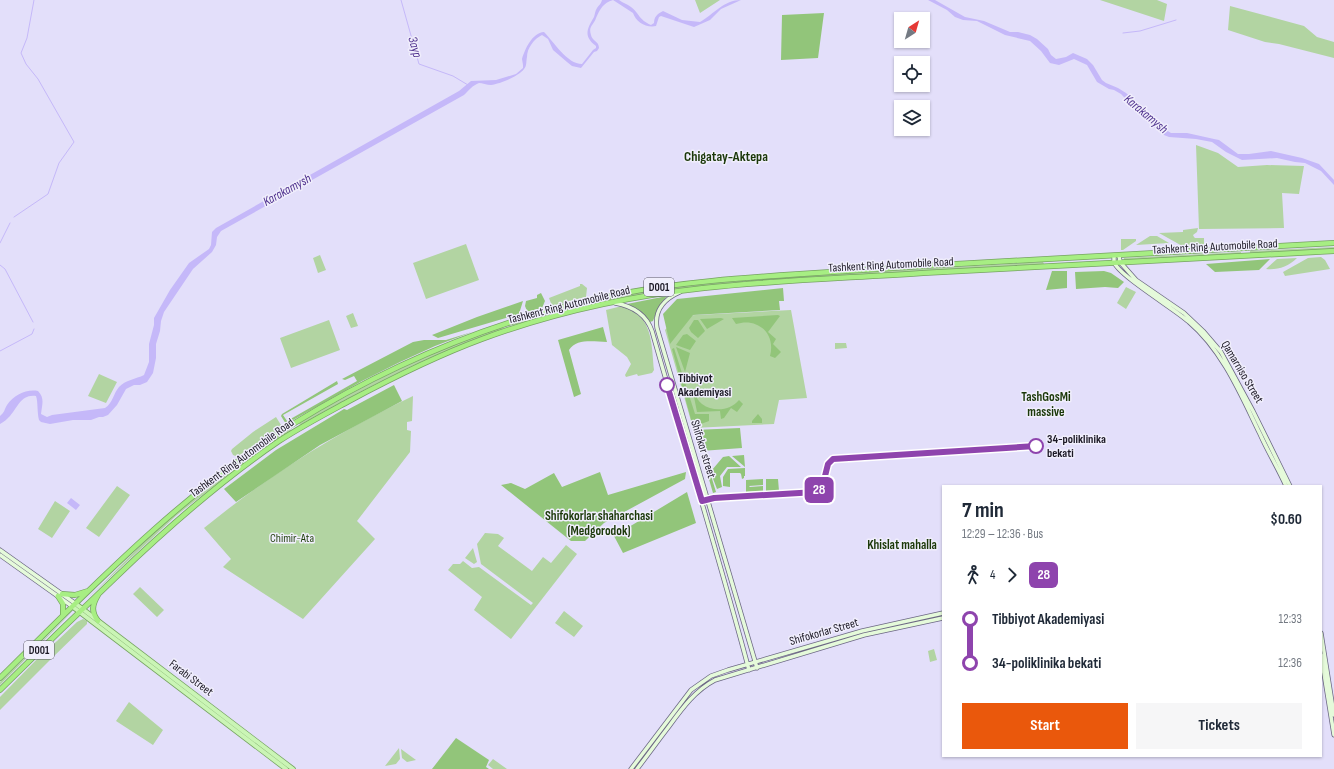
<!DOCTYPE html>
<meta charset="utf-8">
<style>
:root{--surface:#fff;--page:#f6f6f7;--text:#1f2937;--muted:#747a83;--accent:#ea580c}
body{margin:0;font-family:"Sofia Sans Condensed",sans-serif;background:var(--page);color:var(--text);height:100vh;display:flex;flex-direction:column;font-size:15px;white-space:nowrap}
*{box-sizing:border-box;margin:0}
p{font-size:13px;color:var(--muted)}
.icon{flex:none;width:22px;height:22px;fill:none;stroke:currentColor;stroke-width:2;stroke-linecap:round;stroke-linejoin:round}
.map{position:relative;flex:1;overflow:hidden}
.side{position:absolute;left:942px;top:485px;width:380px;height:272px;display:flex;flex-direction:column;background:var(--surface);border-radius:0px;box-shadow:0 1px 3px #0004}
.side>*{flex:none}
.badge{padding:0 8px;border-radius:6px;font-size:14px;line-height:26px}
.needle{width:26px;rotate:37deg}
.fabs{position:absolute;left:894px;top:12px;display:grid;gap:8px}
.fabs a{display:grid;place-items:center;width:36px;height:36px;border-radius:0px;background:var(--surface);box-shadow:0 1px 3px #0004;font-size:20px}
.map>.badge{position:absolute;translate:-50% -50%;box-shadow:0 0 0 2px #fff}
.legs{display:flex;align-items:center;gap:6px;height:44px;padding:0 20px;font-size:13px}
.legs p{margin-inline-start:auto}
.headline{display:flex;align-items:center;justify-content:space-between;height:68px;padding:0 20px}
h1{font-size:22px;font-weight:700;line-height:30px}
.primary-button{display:flex;gap:8px;margin-top:auto;padding:8px 20px}
.primary-button a{flex:1;height:46px;border-radius:0px;background:var(--accent);color:#fff;font-size:16px;font-weight:700;line-height:46px;text-align:center}
.primary-button a+a{background:var(--page);color:var(--text)}
ul{padding:0 20px;list-style:none}
li{display:flex;align-items:center;gap:14px;height:44px;font-size:15px}
li i{display:grid;place-items:center;width:6px;height:100%;margin:0 5px;background:currentColor}
li i::after{content:'';width:10px;height:10px;margin:-5px;border:3px solid;border-radius:50%;background:var(--surface)}
li p{margin-inline-start:auto}
li:first-child i{background:linear-gradient(#0000 50%,currentColor 0)}
li:last-child i{background:linear-gradient(currentColor 50%,#0000 0)}
.map>svg:first-child{display:block}
.green{fill:#b2d4a2}
.forest{fill:#92c57a}
.water{fill:#c5b8f9}
.lines{fill:none;stroke-linecap:round;stroke-linejoin:round}
.stream{stroke:#c5b8f9;stroke-width:1}
.secondary-casing{stroke:#6c6784;stroke-width:5}
.primary-casing{stroke:#76a362;stroke-width:5.5}
.highway-casing{stroke:#76a362;stroke-width:6}
.secondary{stroke:#e5fada;stroke-width:3.5}
.primary{stroke:#caf5b5;stroke-width:4}
.highway{stroke:#a7ee83;stroke-width:4.5}
.line-1-casing{stroke:#fff;stroke-width:9}
.line-1{stroke:#8e44ad;stroke-width:6}
.stop-1-dot{fill:#fff;stroke:#8e44ad;stroke-width:2}
.labels{text-anchor:middle;dominant-baseline:central;stroke-width:3;stroke-linejoin:round;paint-order:stroke}
.shield{fill:#f0eefc;stroke:#5b5865;stroke-width:1}
.shield-label{font-size:11px;font-weight:bold;fill:#1b1824}
.street-label{font-size:12px;fill:#1b1824;stroke:#f0eefc}
.stop-label{font-size:12px;font-weight:bold;fill:#1b1824;stroke:#f0eefc;text-anchor:start}
.park-label{font-size:12px;fill:#1e3e09;stroke:#f0eefc}
.water-label{font-size:13px;font-style:italic;fill:#4f318e;stroke:#f0eefc}
.neighbourhood-label{font-size:13px;font-weight:bold;fill:#1b3809;stroke:#f0eefc}
.quarter-label{font-size:14px;font-weight:bold;fill:#1b3809;stroke:#f0eefc}
</style>
<div class="map">
<svg width="1334" height="769" viewBox="0 0 1334 769">
<rect width="100%" height="100%" fill="#e3dffa"/>
<!-- green -->
<path class="green" d="M 695,0 L 720,0 L 700,13 Z
M 1100,0 L 1157,0 L 1167,4 L 1164,21 Z
M 1230,6 L 1304,26 L 1317,37 L 1334,42 L 1334,58 L 1279,44 L 1265,42 L 1228,30 Z
M 1196,145 L 1218,153 L 1238,167 L 1267,165 L 1304,166 L 1299,194 L 1282,193 L 1284,228 L 1199,229 Z
M 1198,228 L 1197,232 L 1193,235 L 1194,237 L 1195,238 L 1204,238 L 1204,246 L 1184,247 L 1159,233 L 1183,232 L 1183,230 Z
M 1150,236 L 1157,236 L 1169,243 L 1136,245 Z
M 1121,239 L 1136,239 L 1136,241 L 1123,250 L 1121,250 Z
M 466,244 L 479,280 L 426,299 L 413,263 Z
M 1334,247 L 1334,249 L 1250,253 L 1250,251 Z
M 1241,252 L 1241,254 L 1124,260 L 1124,258 Z
M 320,255 L 326,270 L 318,273 L 313,258 Z
M 1321,257 L 1325,260 L 1330,269 L 1285,276 L 1283,272 L 1308,258 Z
M 1297,258 C 1288,267 1278,270 1266,269 L 1277,259 Z
M 1043,262 L 1044,264 L 751,281 L 751,279 Z
M 743,280 L 743,282 C 665,289 589,304 514,325 L 513,323 C 555,311 597,300 640,293 C 674,287 709,283 743,280 Z
M 580,284 L 582,284 L 587,288 L 586,297 L 552,306 L 549,298 L 580,286 Z
M 1126,287 L 1136,292 L 1126,309 L 1117,303 Z
M 622,306 C 627,308 632,310 636,313 C 653,325 652,351 654,370 L 652,373 L 638,376 L 637,374 L 626,377 L 625,375 L 631,364 L 627,357 L 612,345 L 606,310 Z
M 791,310 L 807,398 L 779,400 L 774,424 L 693,428 L 665,330 L 677,316 Z
M 353,313 L 358,326 L 351,328 L 346,316 Z
M 329,320 L 340,350 L 291,368 L 280,338 Z
M 502,327 L 503,329 C 432,353 365,388 300,425 L 299,423 C 364,385 431,351 502,327 Z
M 835,343 L 846,343 L 847,348 L 835,349 Z
M 99,374 L 117,382 L 106,403 L 88,396 Z
M 413,396 L 412,421 L 407,422 L 407,430 L 411,431 L 410,452 L 357,521 L 375,539 L 303,619 L 223,567 L 231,559 L 204,528 C 269,475 338,432 413,396 Z
M 276,417 L 281,425 L 279,429 L 238,457 L 233,455 L 231,451 L 232,449 L 253,432 Z
M 290,429 L 291,431 L 228,475 L 177,515 L 88,598 C 111,576 133,552 157,530 C 198,493 243,458 290,429 Z
M 117,486 L 130,495 L 99,537 L 86,528 Z
M 55,501 L 70,511 L 52,538 L 38,529 Z
M 485,533 L 498,534 L 504,538 L 498,546 L 532,571 L 543,557 L 551,563 L 566,545 L 577,554 L 511,639 L 474,610 L 482,597 L 448,570 L 453,564 L 460,564 L 463,561 L 472,568 L 479,567 L 531,605 L 533,603 L 481,564 L 477,544 Z
M 473,548 L 477,562 L 474,564 L 465,558 Z
M 140,587 L 164,610 L 157,617 L 133,594 Z
M 73,611 L 0,685 L 0,682 Z
M 564,611 L 583,626 L 574,637 L 555,623 Z
M 83,619 L 87,621 L 87,624 L 51,659 L 0,710 L 0,697 L 43,653 L 57,641 L 77,622 Z
M 934,649 L 937,660 L 930,662 L 928,651 Z
M 129,702 L 163,730 L 153,745 L 116,721 Z
M 399,748 L 400,759 L 396,764 L 385,766 Z
M 401,749 L 416,760 L 407,762 L 402,758 Z
M 493,759 L 507,769 L 493,769 L 488,765 Z"/>
<!-- forest -->
<path class="forest" d="M 824,13 L 818,58 L 781,60 L 782,15 Z
M 1270,259 L 1259,270 L 1215,272 L 1206,264 Z
M 1052,271 L 1067,271 L 1067,288 L 1046,290 Z
M 1104,271 L 1111,273 L 1124,282 L 1118,288 L 1105,287 L 1076,289 L 1075,272 Z
M 783,288 L 784,301 L 779,301 L 780,310 L 693,315 L 670,344 L 663,314 L 677,299 Z
M 541,293 L 545,301 L 542,308 L 530,312 L 527,311 L 525,306 L 526,301 L 537,298 L 537,295 Z
M 667,296 L 658,308 L 653,321 L 650,322 L 640,311 L 627,304 Z
M 523,301 L 519,314 L 438,338 L 432,335 L 477,317 Z
M 778,315 L 780,316 L 768,332 L 776,339 L 773,344 L 781,352 L 775,358 L 770,356 C 776,334 758,317 736,324 L 732,318 Z
M 721,318 L 724,319 L 707,329 L 700,319 Z
M 694,320 L 698,320 L 705,331 L 698,338 L 691,332 L 689,328 Z
M 603,327 L 607,342 C 594,342 577,338 569,350 L 581,394 L 574,397 L 558,340 Z
M 472,332 L 435,346 L 400,362 L 362,381 L 286,424 L 281,416 L 282,414 L 337,381 L 338,384 L 283,415 L 287,421 L 357,381 L 354,376 L 345,380 L 342,379 L 413,342 L 424,340 L 446,340 Z
M 687,334 L 696,341 L 690,350 L 676,345 L 683,335 Z
M 676,347 L 690,353 L 685,372 Z
M 674,348 L 695,414 L 709,414 L 709,421 L 693,427 L 672,349 Z
M 394,385 L 402,401 L 320,445 L 236,502 L 224,489 L 276,450 L 344,409 L 347,410 Z
M 693,392 C 696,396 698,401 702,404 C 714,413 731,410 739,400 L 743,404 L 737,412 L 731,408 L 724,418 L 721,419 L 720,411 L 697,412 Z
M 758,414 L 762,419 L 762,423 L 752,423 L 752,421 Z
M 740,428 L 742,448 L 701,451 L 694,430 Z
M 744,455 L 745,467 L 732,456 Z
M 729,456 L 741,467 L 727,467 L 720,476 L 722,487 L 717,489 L 712,476 L 712,470 L 723,457 Z
M 709,458 L 709,469 L 716,492 L 713,493 L 703,459 Z
M 745,468 L 745,476 L 744,476 L 744,478 L 742,479 L 741,474 L 740,473 L 730,473 L 730,487 L 723,486 L 723,477 L 728,469 Z
M 600,472 L 608,495 L 686,472 L 685,479 L 604,523 L 585,541 L 571,541 L 501,485 L 511,483 L 525,489 L 554,473 L 562,487 Z
M 763,479 L 763,485 L 749,486 L 750,487 L 763,486 L 763,491 L 746,492 L 746,480 Z
M 766,479 L 778,479 L 779,491 L 766,491 Z
M 687,492 L 696,523 L 623,553 L 614,536 Z
M 456,738 L 489,760 L 486,767 L 489,769 L 432,769 Z"/>
<!-- water -->
<path class="water" d="M 602,0 L 613,0 C 603,3 600,9 596,18 C 594,25 588,26 591,35 C 592,41 599,41 599,48 L 597,51 L 594,52 L 581,68 L 572,66 L 567,62 L 553,50 L 548,39 L 542,35 C 534,39 527,48 527,57 C 526,61 527,66 524,69 C 519,76 500,84 491,85 C 487,85 482,83 479,83 C 473,85 468,91 464,95 L 221,231 L 217,237 L 216,245 L 212,252 L 193,269 L 164,312 L 161,321 L 160,331 L 156,344 L 156,358 L 153,373 L 147,382 L 140,385 L 134,385 L 126,389 L 117,405 L 108,415 L 103,417 L 99,417 L 91,420 L 73,420 L 50,424 L 41,422 L 39,420 C 37,412 38,401 36,396 C 21,394 18,407 10,416 C 7,419 4,422 0,424 L 0,416 C 5,412 4,410 7,405 C 14,395 26,389 38,391 C 45,398 42,405 41,414 L 47,417 L 52,415 L 105,408 C 113,403 113,394 119,387 C 125,380 136,379 144,375 L 149,362 L 149,344 L 154,325 L 154,318 L 170,290 L 189,263 L 209,249 L 211,245 L 212,232 L 216,228 L 459,91 L 471,81 L 496,80 L 516,74 L 523,68 L 523,65 L 522,59 C 525,49 532,33 544,32 C 554,42 567,64 582,64 L 593,50 L 596,48 L 596,46 C 583,36 587,29 594,17 C 595,14 595,11 597,8 C 599,5 601,4 602,0 Z
M 613,0 L 619,0 C 623,3 627,4 631,7 C 640,14 638,19 651,25 L 654,23 C 654,17 657,14 663,11 L 682,20 L 700,22 C 714,14 724,0 741,0 L 721,9 L 710,20 L 694,27 L 661,16 L 659,17 L 656,26 C 646,28 636,22 633,13 Z
M 928,0 L 935,0 L 965,17 L 984,21 L 1010,32 L 1018,32 L 1030,35 L 1037,39 L 1048,49 L 1051,55 L 1056,59 L 1066,57 L 1073,53 L 1087,59 L 1093,65 L 1102,80 L 1106,83 L 1118,88 L 1126,93 L 1139,104 L 1152,119 L 1163,128 L 1171,133 L 1187,133 L 1214,139 L 1219,140 L 1238,154 L 1249,154 L 1271,151 L 1302,158 L 1319,164 L 1334,180 L 1334,185 L 1321,171 L 1305,163 L 1295,162 L 1277,158 L 1242,160 L 1226,152 L 1212,142 L 1196,139 L 1169,137 L 1164,135 L 1144,119 L 1131,104 L 1121,94 L 1114,90 L 1109,89 L 1097,82 L 1087,65 L 1074,59 L 1059,65 L 1050,63 L 1041,51 L 1030,41 L 1005,35 L 977,21 L 963,20 L 955,17 L 947,10 Z
M 71,498 L 80,505 L 76,510 L 67,503 Z"/>
<g class="lines">
<!-- stream -->
<path class="stream" d="M 401,0 L 419,64 L 453,76 L 468,85
M 1123,33 L 1140,31 L 1176,20
M 14,217 L 48,194 L 59,163 L 74,142 L 38,79 L 26,64 L 21,53 L 27,38 L 34,0
M 0,243 L 10,223
M 0,265 L 5,269 L 33,322
M 0,351 L 32,334 L 34,329"/>
<defs>
<path id="secondary" d="M 1119,255 L 1120,262 L 1136,280 L 1184,313 L 1203,331 L 1221,352 L 1253,411 L 1290,486
M 1114,256 C 1114,258 1114,260 1114,262 C 1118,275 1176,310 1189,322 C 1223,351 1241,395 1260,434 C 1268,452 1278,468 1286,486
M 680,292 C 664,299 654,311 657,328 L 757,668
M 615,303 C 632,306 646,314 652,331 C 684,444 719,557 749,670
M 0,550 L 76,604
M 0,555 L 73,607
M 1321,633 L 1334,715
M 1321,655 L 1334,735
M 631,769 L 691,690 L 711,676 L 728,670 L 862,631 L 943,613
M 637,769 C 647,756 657,742 667,729 C 681,710 694,691 715,680 L 864,635 L 943,618"/>
<path id="primary" d="M 76,604 L 293,769
M 73,607 L 286,769"/>
<path id="highway" d="M 62,594 L 75,595 L 88,591
M 98,595 C 92,605 91,612 98,621
M 58,596 L 63,604 L 63,615
M 0,678 C 91,588 183,492 293,424 C 395,361 507,315 625,293 C 683,282 741,278 800,274 C 846,271 892,268 939,265 C 1070,257 1202,250 1334,243
M 0,690 C 38,652 77,614 116,577 C 167,528 220,481 279,441 C 302,426 325,414 349,401 C 392,378 436,356 482,339 C 552,313 630,296 704,288 C 777,280 850,278 923,273 C 1060,265 1197,259 1334,251"/>
</defs>
<!-- secondary casing -->
<use href="#secondary" class="secondary-casing"/>
<!-- primary casing -->
<use href="#primary" class="primary-casing"/>
<!-- highway casing -->
<use href="#highway" class="highway-casing"/>
<!-- secondary -->
<use href="#secondary" class="secondary"/>
<!-- primary -->
<use href="#primary" class="primary"/>
<!-- highway -->
<use href="#highway" class="highway"/>
</g>
<g class="lines">
<defs>
<path id="line-1" d="M 667,385 L 702,501 L 714,498 L 816,492 L 822,488 L 828,464 L 833,459 L 1036,446"/>
</defs>
<!-- line-1 casing -->
<use href="#line-1" class="line-1-casing"/>
<!-- line-1 -->
<use href="#line-1" class="line-1"/>
</g>
<!-- markers -->
<g class="stop-1-dot">
<circle cx="667" cy="385" r="7"/>
<circle cx="1036" cy="446" r="7"/>
</g>
<g class="labels">
<!-- shield labels -->
<g class="shield">
<rect x="644" y="278" width="30" height="18" rx="3"/>
<rect x="24" y="641" width="30" height="18" rx="3"/>
</g>
<g class="shield-label">
<text x="659" y="287">D001</text>
<text x="39" y="650">D001</text>
</g>
<!-- street labels -->
<g class="street-label">
<text transform="translate(1215 247) rotate(-3)">Tashkent Ring Automobile Road</text>
<text transform="translate(891 265) rotate(-3)">Tashkent Ring Automobile Road</text>
<text transform="translate(569 305) rotate(-14)">Tashkent Ring Automobile Road</text>
<text transform="translate(1242 372) rotate(59)">Qamarniso Street</text>
<text transform="translate(703 449) rotate(73)">Shifokor street</text>
<text transform="translate(242 458) rotate(-36)">Tashkent Ring Automobile Road</text>
<text transform="translate(824 632) rotate(-16)">Shifokorlar Street</text>
<text transform="translate(191 678) rotate(37)">Farabi Street</text>
</g>
<!-- stop labels -->
<g class="stop-label">
<text x="678" y="378">Tibbiyot<tspan x="678" dy="14">Akademiyasi</tspan></text>
<text x="1047" y="439">34-poliklinika<tspan x="1047" dy="14">bekati</tspan></text>
</g>
<!-- park labels -->
<g class="park-label">
<text x="292" y="538">Chimir-Ata</text>
</g>
<!-- water labels -->
<g class="water-label">
<text transform="translate(415 47) rotate(74)">Заур</text>
<text transform="translate(1146 114) rotate(40)">Karakamysh</text>
<text transform="translate(287 190) rotate(-29)">Karakamysh</text>
</g>
<!-- neighbourhood labels -->
<g class="neighbourhood-label">
<text x="1046" y="397">TashGosMi<tspan x="1046" dy="15">massive</tspan></text>
<text x="599" y="516">Shifokorlar shaharchasi<tspan x="599" dy="15">(Medgorodok)</tspan></text>
<text x="902" y="545">Khislat mahalla</text>
</g>
<!-- quarter labels -->
<g class="quarter-label">
<text x="726" y="156">Chigatay-Aktepa</text>
</g>
</g>
</svg>
<div class="fabs">
<a><svg class="needle" viewBox="-14 -14 28 28"><path d="M0-13l5 13h-10z" fill="#e53935"/><path d="M0 13l5-13h-10z" fill="#747a83"/></svg></a>
<a><svg class="icon" aria-label="locate" viewBox="0 0 24 24"><circle cx="12" cy="12" r="6"/><path d="M12 2v4M12 18v4M2 12h4M18 12h4"/></svg></a>
<a><svg class="icon" aria-label="layers" viewBox="0 0 24 24"><path d="M12 4l9 5-9 5-9-5zM3 14l9 5 9-5"/></svg></a>
</div>
<b class="badge" style="left:819px;top:490px;background:#8e44ad;color:#fff">28</b>
<section class="side">
<div class="headline"><div><h1>7 min</h1><p>12:29 – 12:36 · Bus</p></div><b>$0.60</b></div>
<div class="legs"><svg class="icon" aria-label="walk" viewBox="0 0 24 24"><circle cx="13" cy="4" r="2"/><path d="M13 8l-2 6 4 7M11 14l-3 7M7 12l3-4h3l4 4"/></svg>4<svg class="icon" aria-label="forward" viewBox="0 0 24 24"><path d="M9 5l7 7-7 7"/></svg><b class="badge" style="background:#8e44ad;color:#fff">28</b></div>
<ul>
<li><i style="color:#8e44ad"></i><b>Tibbiyot Akademiyasi</b><p>12:33</p></li>
<li><i style="color:#8e44ad"></i><b>34-poliklinika bekati</b><p>12:36</p></li>
</ul>
<div class="primary-button"><a>Start</a><a>Tickets</a></div>
</section>
</div>
